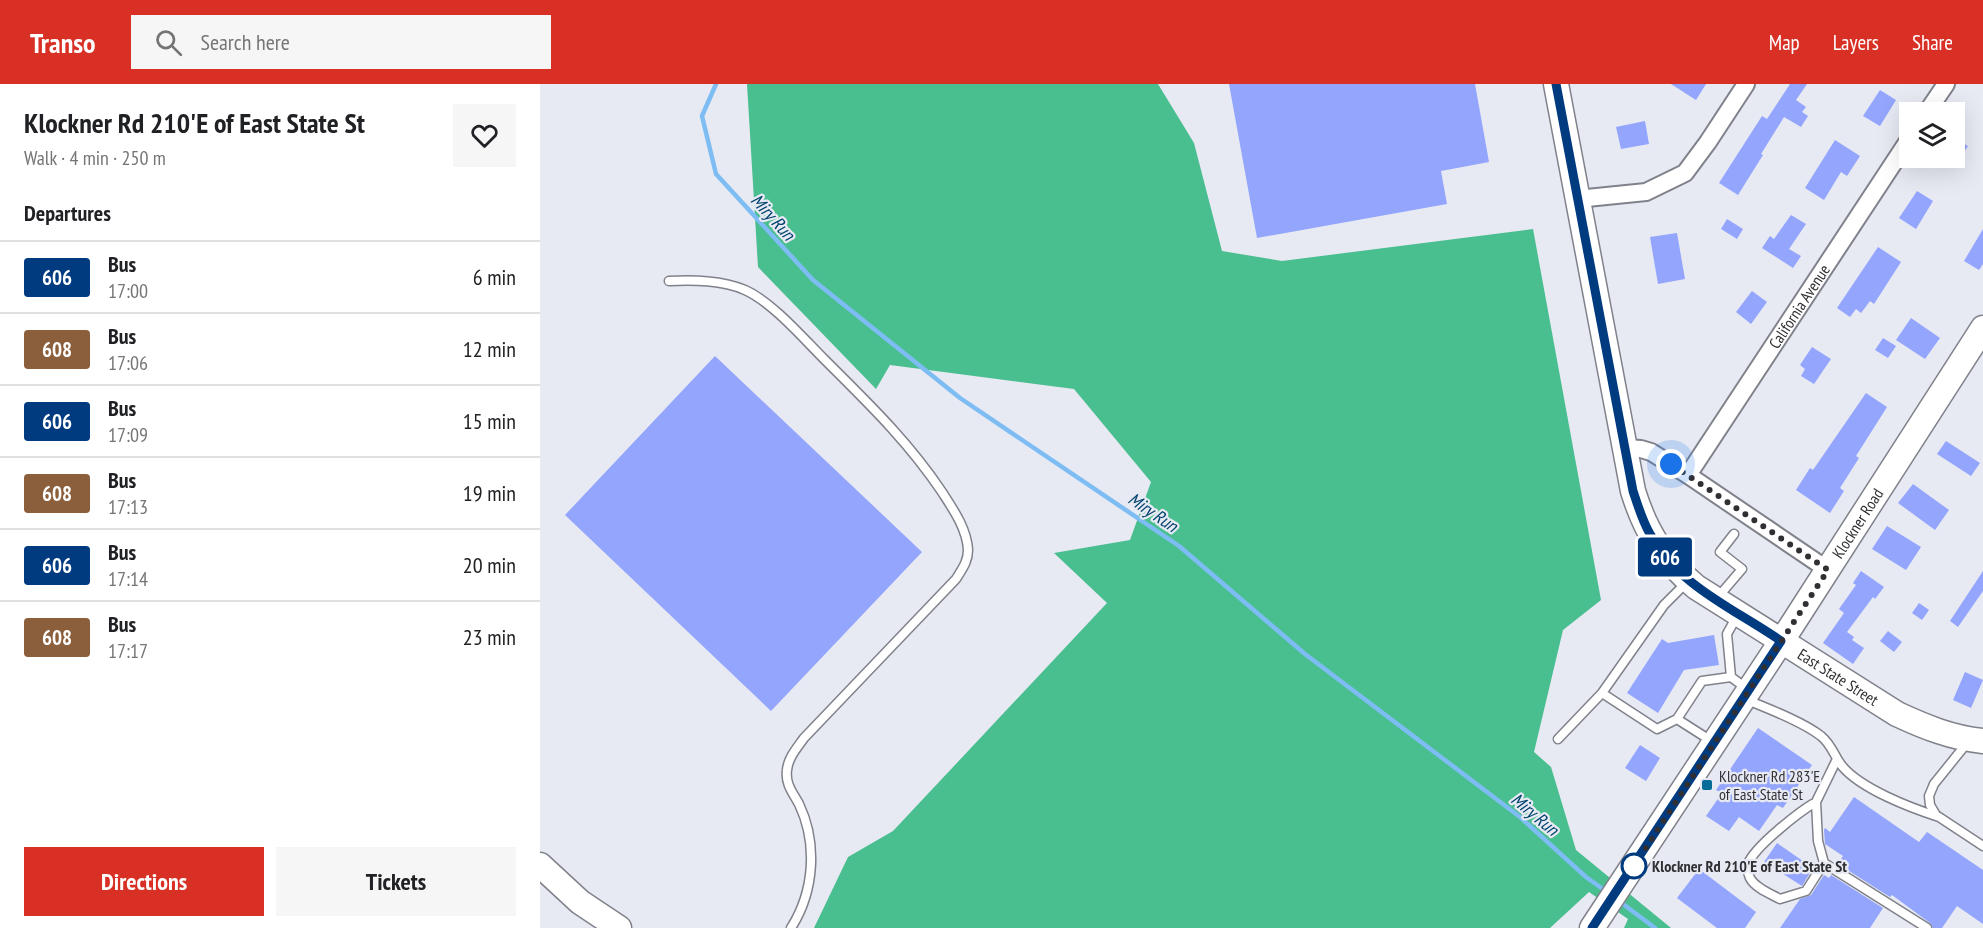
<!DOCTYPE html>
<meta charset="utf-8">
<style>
:root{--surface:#fff;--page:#f6f6f6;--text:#202124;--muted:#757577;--line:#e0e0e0;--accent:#d93025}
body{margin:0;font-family:"PT Sans Narrow",sans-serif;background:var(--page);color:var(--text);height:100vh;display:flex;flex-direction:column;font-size:22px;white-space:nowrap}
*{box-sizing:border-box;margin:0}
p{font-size:20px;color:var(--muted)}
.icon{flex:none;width:33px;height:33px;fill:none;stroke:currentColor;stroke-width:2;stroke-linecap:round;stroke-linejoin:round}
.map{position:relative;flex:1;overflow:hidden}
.sheet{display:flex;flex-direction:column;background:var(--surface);width:540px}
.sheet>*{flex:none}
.badge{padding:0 12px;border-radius:4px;font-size:21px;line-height:39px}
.tools{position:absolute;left:1359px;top:18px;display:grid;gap:12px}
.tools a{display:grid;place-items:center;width:66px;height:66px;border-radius:0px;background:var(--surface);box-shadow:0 6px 24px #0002;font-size:30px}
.you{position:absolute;width:30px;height:30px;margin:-15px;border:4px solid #fff;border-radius:50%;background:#1a73e8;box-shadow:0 0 0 9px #1a73e833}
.map>.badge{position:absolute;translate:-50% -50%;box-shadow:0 0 0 3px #fff}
h2{padding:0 24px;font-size:22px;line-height:54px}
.round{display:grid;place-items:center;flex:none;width:63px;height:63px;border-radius:0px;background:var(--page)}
.summary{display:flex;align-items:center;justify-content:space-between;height:102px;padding:0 24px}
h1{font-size:28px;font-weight:600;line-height:45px}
.action{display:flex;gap:12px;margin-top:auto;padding:12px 24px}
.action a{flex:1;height:69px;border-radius:0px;background:var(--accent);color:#fff;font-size:24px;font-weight:600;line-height:69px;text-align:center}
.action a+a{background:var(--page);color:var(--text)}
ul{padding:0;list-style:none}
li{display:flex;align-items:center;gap:18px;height:72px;padding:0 24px;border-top:2px solid var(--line)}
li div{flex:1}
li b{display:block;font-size:22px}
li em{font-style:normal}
li .badge{min-width:66px;font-weight:700;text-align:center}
header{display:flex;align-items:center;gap:36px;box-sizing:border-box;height:84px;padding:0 30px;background:var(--accent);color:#fff}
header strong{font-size:28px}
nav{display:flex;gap:33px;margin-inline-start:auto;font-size:21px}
.search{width:420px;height:54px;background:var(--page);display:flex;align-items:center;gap:15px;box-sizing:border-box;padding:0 21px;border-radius:0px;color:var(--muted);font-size:22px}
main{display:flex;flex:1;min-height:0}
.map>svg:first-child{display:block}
.forest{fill:#49be8f}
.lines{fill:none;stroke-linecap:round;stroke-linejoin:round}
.stream{stroke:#7ebdf3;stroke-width:4.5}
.building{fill:#93a5fc}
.lane-casing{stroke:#80828b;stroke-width:11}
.street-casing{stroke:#80828b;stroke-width:20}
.secondary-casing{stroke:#80828b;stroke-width:27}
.lane{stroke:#fff;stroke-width:8}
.street{stroke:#fff;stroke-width:16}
.secondary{stroke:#fff;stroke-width:24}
.line-casing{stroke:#fff;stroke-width:14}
.line{stroke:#003b80;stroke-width:9}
.walk{stroke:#303034;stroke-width:6;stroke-dasharray:0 10.8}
.poi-dot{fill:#086c9a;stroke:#e7e9f3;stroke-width:2}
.stop-dot{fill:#fff;stroke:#003b80;stroke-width:3}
.labels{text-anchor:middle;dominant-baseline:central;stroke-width:4.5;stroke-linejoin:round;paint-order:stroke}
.street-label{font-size:16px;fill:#303034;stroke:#e7e9f3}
.poi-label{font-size:16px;fill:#303034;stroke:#e7e9f3;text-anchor:start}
.stop-label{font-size:16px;font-weight:bold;fill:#303034;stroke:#e7e9f3;text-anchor:start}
.water-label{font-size:18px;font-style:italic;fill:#00426d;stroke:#e7e9f3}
</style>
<header>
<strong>Transo</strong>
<div class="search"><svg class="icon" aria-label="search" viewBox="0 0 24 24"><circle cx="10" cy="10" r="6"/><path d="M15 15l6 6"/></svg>Search here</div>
<nav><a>Map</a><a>Layers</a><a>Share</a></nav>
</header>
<main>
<section class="sheet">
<div class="summary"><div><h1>Klockner Rd 210'E of East State St</h1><p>Walk · 4 min · 250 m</p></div><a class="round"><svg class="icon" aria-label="heart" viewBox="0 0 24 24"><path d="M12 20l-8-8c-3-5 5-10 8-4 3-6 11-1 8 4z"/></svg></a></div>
<h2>Departures</h2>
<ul>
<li><span class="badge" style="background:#003b80;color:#fff">606</span><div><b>Bus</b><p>17:00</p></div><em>6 min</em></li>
<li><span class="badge" style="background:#8b5e3c;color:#fff">608</span><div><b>Bus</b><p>17:06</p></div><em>12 min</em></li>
<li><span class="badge" style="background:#003b80;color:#fff">606</span><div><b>Bus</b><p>17:09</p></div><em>15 min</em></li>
<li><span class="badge" style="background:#8b5e3c;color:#fff">608</span><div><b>Bus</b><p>17:13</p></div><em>19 min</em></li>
<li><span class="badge" style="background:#003b80;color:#fff">606</span><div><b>Bus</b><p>17:14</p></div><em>20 min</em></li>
<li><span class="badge" style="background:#8b5e3c;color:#fff">608</span><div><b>Bus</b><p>17:17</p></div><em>23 min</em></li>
</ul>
<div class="action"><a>Directions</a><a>Tickets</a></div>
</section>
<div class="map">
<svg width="1443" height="844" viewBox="0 0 1443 844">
<rect width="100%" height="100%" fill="#e7e9f3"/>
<!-- forest -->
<path class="forest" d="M 207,0 L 618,0 L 654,59 L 682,167 L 742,177 L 993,145 L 1061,516 L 1023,546 L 994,668 L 1011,683 L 1036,766 L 1131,844 L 1084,844 L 1088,835 L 1049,808 L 1010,844 L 274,844 L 308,773 L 353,747 L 567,519 L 514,469 L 590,456 L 611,398 L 534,305 L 350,281 L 336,305 L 218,183 Z"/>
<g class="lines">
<!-- stream -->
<path class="stream" d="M 176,0 L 162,32 L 176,90 L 273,196 L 420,314 L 639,462 L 765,570 L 980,733 L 1046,793 L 1067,808
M 1079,817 L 1115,844"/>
</g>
<!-- building -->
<path class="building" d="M 689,0 L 935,0 L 949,78 L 901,87 L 907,120 L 717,154 Z
M 1131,0 L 1166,0 L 1156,16 Z
M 1250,0 L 1267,0 L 1256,16 L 1266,23 L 1262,28 L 1268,32 L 1261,43 L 1244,33 L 1221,70 L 1223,71 L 1198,111 L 1179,99 L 1222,32 L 1227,35 Z
M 1340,6 L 1356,16 L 1340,42 L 1323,32 Z
M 1105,37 L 1109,60 L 1081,65 L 1076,43 Z
M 1414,54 L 1428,62 L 1414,83 Z
M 1295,56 L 1320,72 L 1307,92 L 1301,88 L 1284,116 L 1265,104 Z
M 1377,107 L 1393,117 L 1376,145 L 1359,134 Z
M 1251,131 L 1266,140 L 1249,165 L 1261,172 L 1253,184 L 1222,164 L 1230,152 L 1234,155 Z
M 1187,135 L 1203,145 L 1197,155 L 1181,145 Z
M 1443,145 L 1443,180 L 1439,186 L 1424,177 Z
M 1137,149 L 1145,195 L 1118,200 L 1110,153 Z
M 1338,163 L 1361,178 L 1334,220 L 1330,217 L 1321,229 L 1316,225 L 1310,233 L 1297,224 Z
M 1212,207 L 1227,218 L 1211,240 L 1196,228 Z
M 1371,234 L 1400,254 L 1385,275 L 1356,256 Z
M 1343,254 L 1356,262 L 1348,274 L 1335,266 Z
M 1272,263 L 1291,275 L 1274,300 L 1261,292 L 1265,285 L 1260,281 Z
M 175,272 L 382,468 L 231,627 L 25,431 Z
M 1326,309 L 1347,323 L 1316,372 L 1319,374 L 1300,404 L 1304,407 L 1290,429 L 1256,406 L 1270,384 L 1273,386 Z
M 1406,357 L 1440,379 L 1431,392 L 1397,370 Z
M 1373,400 L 1409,426 L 1395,446 L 1358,419 Z
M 1347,442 L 1381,463 L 1366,486 L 1332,465 Z
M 1321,487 L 1344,503 L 1335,515 L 1333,513 L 1307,548 L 1314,553 L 1312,556 L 1324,564 L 1313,580 L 1283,559 L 1304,529 L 1299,525 L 1316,501 L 1313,499 Z
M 1443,487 L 1443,507 L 1418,543 L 1410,537 Z
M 1379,519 L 1389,526 L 1382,536 L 1372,529 Z
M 1348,547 L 1362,558 L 1354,568 L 1340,557 Z
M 1174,551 L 1179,581 L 1144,586 L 1118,629 L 1087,609 L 1122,555 L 1128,559 Z
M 1425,588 L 1443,596 L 1431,624 L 1413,616 Z
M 1218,644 L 1272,681 L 1243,724 L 1237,721 L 1219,747 L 1199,733 L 1189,747 L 1166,732 L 1182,709 L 1176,706 Z
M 1100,661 L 1120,674 L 1106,697 L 1085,684 Z
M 1314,713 L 1379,758 L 1387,748 L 1443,786 L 1443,840 L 1417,822 L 1402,844 L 1393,844 L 1390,839 L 1352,811 L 1350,813 L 1298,780 L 1303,772 L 1285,760 L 1284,746 L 1285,744 L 1290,748 Z
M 1237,759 L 1273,784 L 1262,802 L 1224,778 Z
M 1159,785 L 1216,828 L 1205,844 L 1177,844 L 1137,814 Z
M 1284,791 L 1289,794 L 1291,791 L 1343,824 L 1330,844 L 1240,844 L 1260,815 L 1271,811 Z"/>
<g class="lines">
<defs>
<path id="lane" d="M 129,197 C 154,196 182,196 205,206 C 232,218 263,254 284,275 C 327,318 368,357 402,408 C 413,425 427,445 428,466 C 428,478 422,485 416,495 L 264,654 C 257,664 248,674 247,686 C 245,700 253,709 259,720 C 278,760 274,808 251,844
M 1178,513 L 1202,485 L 1180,468 L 1194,450
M 1197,532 L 1187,550 L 1191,593 L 1206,604
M 1062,609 L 1117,645 L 1137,635
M 1207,616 C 1229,625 1263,638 1281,652 C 1292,661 1294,672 1302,682 C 1321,705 1371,724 1399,733
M 1018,655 L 1062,609 L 1124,521 L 1147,498
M 1173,658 L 1137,635 L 1162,597 L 1191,593
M 1427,659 L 1394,700 L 1389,712 L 1390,721 L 1396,731 L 1443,762
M 1297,675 L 1276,718 L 1278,757 L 1284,779 L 1387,844
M 1276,718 C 1260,727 1214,763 1208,780 C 1207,785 1208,790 1210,794 C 1215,804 1231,810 1240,815 L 1266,807 L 1284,779"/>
<g id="street">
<path d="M 1387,28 L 1406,0"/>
<path d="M 1037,115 L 1106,108 L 1145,89 L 1168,58 L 1206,0"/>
<path d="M 1085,364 L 1101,365 L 1111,368 L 1148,391 L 1288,486"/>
<path id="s1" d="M 1148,391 L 1370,54"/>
</g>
<g id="secondary">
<path id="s2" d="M 1016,0 L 1093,407 C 1106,449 1123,475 1156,503 L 1357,630 C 1385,643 1412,654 1443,657"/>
<path d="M 0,781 L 40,818 L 79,844"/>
<path id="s3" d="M 1052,844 L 1252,541 L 1443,244"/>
</g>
</defs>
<!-- lane casing -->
<use href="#lane" class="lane-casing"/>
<!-- street casing -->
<use href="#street" class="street-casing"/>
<!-- secondary casing -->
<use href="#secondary" class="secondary-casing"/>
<!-- lane -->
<use href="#lane" class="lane"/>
<!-- street -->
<use href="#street" class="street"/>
<!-- secondary -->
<use href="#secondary" class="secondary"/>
</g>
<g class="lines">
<defs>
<path id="line" d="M 1016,0 L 1093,407 C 1098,422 1102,436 1110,450 C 1138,502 1195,525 1241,557 L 1052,844"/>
</defs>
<!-- line casing -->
<use href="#line" class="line-casing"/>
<!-- line -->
<use href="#line" class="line"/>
<!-- walk -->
<path class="walk" d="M 1094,782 L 1288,486 L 1131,380"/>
</g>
<!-- markers -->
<rect class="poi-dot" x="1161" y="695" width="12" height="12" rx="3"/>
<circle class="stop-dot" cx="1094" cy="782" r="12"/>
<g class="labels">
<!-- street labels -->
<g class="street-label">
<text stroke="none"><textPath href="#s1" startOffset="202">California Avenue</textPath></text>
<text stroke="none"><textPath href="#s3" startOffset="484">Klockner Road</textPath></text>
<text stroke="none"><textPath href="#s2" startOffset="699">East State Street</textPath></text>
</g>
<!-- poi labels -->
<g class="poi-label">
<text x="1179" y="692">Klockner Rd 283'E<tspan x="1179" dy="18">of East State St</tspan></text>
</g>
<!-- stop labels -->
<g class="stop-label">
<text x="1112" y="782">Klockner Rd 210'E of East State St</text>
</g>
<!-- water labels -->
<g class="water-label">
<text transform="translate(233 133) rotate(48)">Miry Run</text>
<text transform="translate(613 428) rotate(34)">Miry Run</text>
<text transform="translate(995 730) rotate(40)">Miry Run</text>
</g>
</g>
</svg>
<div class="tools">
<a><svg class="icon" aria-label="layers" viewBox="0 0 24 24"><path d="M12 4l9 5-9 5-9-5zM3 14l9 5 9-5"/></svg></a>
</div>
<div class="you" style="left:1131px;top:380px"></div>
<b class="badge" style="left:1125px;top:473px;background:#003b80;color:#fff">606</b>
</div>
</main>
